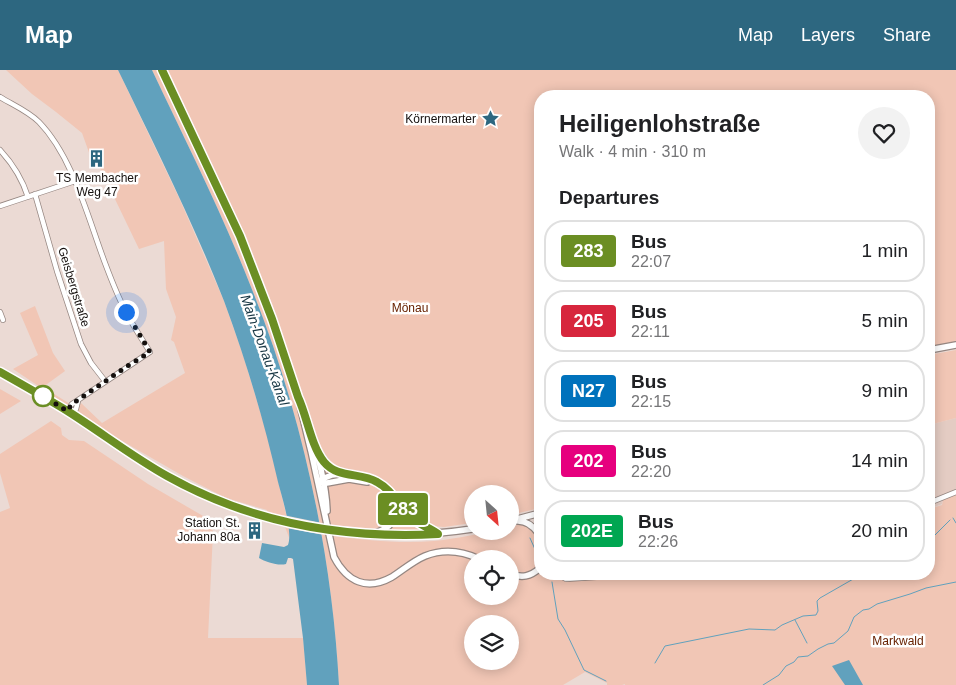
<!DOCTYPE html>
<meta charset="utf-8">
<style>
:root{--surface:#fff;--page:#f2f2f2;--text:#202124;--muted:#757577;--line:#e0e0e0;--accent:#2d6780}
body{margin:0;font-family:Arial,sans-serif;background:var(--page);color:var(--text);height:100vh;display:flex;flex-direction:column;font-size:19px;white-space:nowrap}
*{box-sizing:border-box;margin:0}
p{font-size:16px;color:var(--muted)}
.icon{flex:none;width:28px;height:28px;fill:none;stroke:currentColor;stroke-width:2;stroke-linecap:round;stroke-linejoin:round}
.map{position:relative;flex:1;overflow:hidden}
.details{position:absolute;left:534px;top:20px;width:401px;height:490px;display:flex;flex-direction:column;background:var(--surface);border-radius:20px;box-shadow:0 2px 12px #0003}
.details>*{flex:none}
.badge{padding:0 10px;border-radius:4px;font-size:18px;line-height:32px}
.needle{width:32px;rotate:153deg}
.tools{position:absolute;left:464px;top:415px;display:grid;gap:10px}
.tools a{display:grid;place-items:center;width:55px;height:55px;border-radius:50%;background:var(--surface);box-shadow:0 2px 12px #0003;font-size:25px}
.you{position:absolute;width:25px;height:25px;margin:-12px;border:4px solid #fff;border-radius:50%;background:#1a73e8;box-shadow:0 0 0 8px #1a73e833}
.map>.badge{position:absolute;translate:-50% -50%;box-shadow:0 0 0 2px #fff}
h2{padding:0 25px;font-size:19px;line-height:45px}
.round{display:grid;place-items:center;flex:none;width:52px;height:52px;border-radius:26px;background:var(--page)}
.overview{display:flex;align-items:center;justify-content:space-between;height:85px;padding:0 25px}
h1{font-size:24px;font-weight:800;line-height:38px}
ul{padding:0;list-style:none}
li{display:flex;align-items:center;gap:15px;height:62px;margin:0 10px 8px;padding:0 15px;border:2px solid var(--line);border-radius:20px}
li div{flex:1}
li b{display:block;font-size:19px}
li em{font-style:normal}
li .badge{min-width:55px;font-weight:700;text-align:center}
header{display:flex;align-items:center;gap:30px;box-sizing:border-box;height:70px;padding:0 25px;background:var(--accent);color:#fff}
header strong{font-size:24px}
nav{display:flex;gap:28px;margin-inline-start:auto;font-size:18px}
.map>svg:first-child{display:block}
.built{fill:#e4ccc3}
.green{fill:#f1c6b5;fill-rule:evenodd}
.water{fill:#61a1bd}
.pier{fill:#ebdad4}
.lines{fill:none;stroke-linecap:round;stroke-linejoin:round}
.stream{stroke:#61a1bd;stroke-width:1}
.minor-casing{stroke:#968782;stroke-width:6}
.secondary-casing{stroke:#968782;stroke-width:8}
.minor{stroke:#fff;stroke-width:4.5}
.secondary{stroke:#fff;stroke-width:5.5}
.secondary-bridge-casing{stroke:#968782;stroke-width:8;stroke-linecap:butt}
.secondary-bridge{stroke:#fff;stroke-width:5.5}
.line-casing{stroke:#fff;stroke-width:11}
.line{stroke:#6b8e23;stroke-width:8}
.walk{stroke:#15100e;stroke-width:5;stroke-dasharray:0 9}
.stop-dot{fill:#fff;stroke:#6b8e23;stroke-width:2.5}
.labels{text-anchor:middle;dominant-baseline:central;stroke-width:5;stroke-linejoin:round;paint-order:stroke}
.poi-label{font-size:12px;fill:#15100e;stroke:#fff;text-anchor:end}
.street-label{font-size:12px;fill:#15100e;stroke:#fff}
.park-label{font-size:12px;fill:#672100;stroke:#fff}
.water-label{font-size:14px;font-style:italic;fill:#183744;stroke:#fff}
</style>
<header>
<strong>Map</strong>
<nav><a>Map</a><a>Layers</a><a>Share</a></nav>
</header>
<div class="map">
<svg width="956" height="615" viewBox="0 0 956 615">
<rect width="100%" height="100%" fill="#ebdad4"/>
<!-- built -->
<path class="built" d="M 956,348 L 956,425 L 943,430 L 942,434 L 929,439 L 929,355 Z"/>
<!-- green -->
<path class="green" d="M 6,0 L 118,0 L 180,130 L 224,231 L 243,285 L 267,364 L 288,452 L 290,470 L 285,457 L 268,453 L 267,440 L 226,428 L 183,406 L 110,364 L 13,299 L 38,285 L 20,243 L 35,236 L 53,283 L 65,301 L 43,317 L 78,339 L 81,333 L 102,353 L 185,303 L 174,272 L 171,270 L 176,247 L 166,219 L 164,171 L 139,179 L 100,98 L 102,91 L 100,84 L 91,88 L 82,63 L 56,42 L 32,24 Z
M 152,0 L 956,0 L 956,272 L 929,277 L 929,26 L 540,26 L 540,438 L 510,445 L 510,424 L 472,424 L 472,453 L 444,457 L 433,456 L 427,460 L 411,461 L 377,460 L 332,455 L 333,466 C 367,470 400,474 434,471 C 459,469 484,461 510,461 L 510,457 C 515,456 521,453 526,455 C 538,459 542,479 540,490 C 537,504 520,506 510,501 L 510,489 L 485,489 L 461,480 L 452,479 L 454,485 L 472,489 L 472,526 L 510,526 L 510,507 C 521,511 530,509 540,503 L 540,504 L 584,504 L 585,506 C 631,502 677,506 724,504 L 929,504 L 929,439 L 942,435 L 943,430 L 956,425 L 956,615 L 625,615 L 625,614 L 622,615 L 607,615 L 607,613 L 585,602 L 563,615 L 339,615 C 332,482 301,340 251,217 C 222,143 186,72 152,0 ZM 472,554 L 510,554 L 510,591 L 472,591 Z
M 956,280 L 956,348 L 929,355 L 929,285 Z
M 0,319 L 21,331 L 0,344 Z
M 51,351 L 61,358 L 62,365 L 69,370 L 84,371 L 148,414 L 210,450 L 213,462 L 208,568 L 303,568 L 307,615 L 0,615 L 0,442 L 10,438 L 0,403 L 0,384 Z"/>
<!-- water -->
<path class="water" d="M 118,0 L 152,0 C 186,72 222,143 251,217 C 301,340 332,482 339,615 L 307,615 L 303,568 L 293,489 L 291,488 L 288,488 L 286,494 C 278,496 266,492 259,488 L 262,473 L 284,477 L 288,475 C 293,462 282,427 278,412 C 264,351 246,290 224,231 C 193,152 155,76 118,0 Z
M 849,590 L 863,615 L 845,615 L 832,596 Z"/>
<!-- pier -->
<path class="pier" d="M 283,445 L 322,453 L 324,465 L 286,458 Z"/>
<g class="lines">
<!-- stream -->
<path class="stream" d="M 953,448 L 956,453
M 530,468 L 538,486
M 929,471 L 950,450
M 547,504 L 550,505 L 551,508
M 552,512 L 558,549 L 565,560 L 584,600 L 606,611
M 795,550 L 807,573
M 655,593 L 665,576 L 749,559 L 775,560 L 782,555 L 803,546 L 816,545 L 818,541 L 817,531 L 820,528 L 862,504
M 763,615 L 779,605 L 786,596 L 794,592 L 798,587 L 808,586 L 818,579 L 828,574 L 834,573 L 848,561 L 854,547 L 863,540 L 869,539 L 877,534 L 910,524 L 926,518 L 956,512"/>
<defs>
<path id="minor" d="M 0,27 C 13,35 28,41 39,52 C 73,87 88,148 105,193 C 111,209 118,227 126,242 C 133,256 142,269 150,282 L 72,334 L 67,341
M 0,80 C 13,94 22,108 28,127
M 35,124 L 57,201 L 81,274 L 91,293 L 105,311
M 0,136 L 75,111
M 0,242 L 3,250
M 72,344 L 76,339 L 78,331
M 929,433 L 956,422
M 557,504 L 566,509 L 643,504 L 703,506 L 724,504"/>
<path id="secondary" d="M 162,0 L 240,166 L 272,249 L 298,327 L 311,381 L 334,487 C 347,512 367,521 392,507 C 403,500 413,491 425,486 C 443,479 462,481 479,489
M 929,280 L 956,275
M 0,302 L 57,335 L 128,382 L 169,407 L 209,426 L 268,448
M 307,352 C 317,381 326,411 327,441
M 316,377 C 323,389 329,400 343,404 C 348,405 353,404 358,405 C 364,407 372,409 377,412 C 391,420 397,434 409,445 C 417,454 428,457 438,463
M 322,409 L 332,405 L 341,404
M 322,412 L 327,413 L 349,409 L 367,412
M 540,448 L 538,457 L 540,468
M 510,451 L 540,443
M 518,451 C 527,451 533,456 538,463
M 338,461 C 383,466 428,466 472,459
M 376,463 C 398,455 400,439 385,422
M 510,504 C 522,508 530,507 540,498"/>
</defs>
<!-- minor casing -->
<use href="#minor" class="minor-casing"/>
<!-- secondary casing -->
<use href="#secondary" class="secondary-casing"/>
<!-- minor -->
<use href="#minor" class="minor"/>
<!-- secondary -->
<use href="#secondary" class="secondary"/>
<defs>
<path id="secondary-bridge" d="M 268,448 L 315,458 L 338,461"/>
</defs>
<!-- secondary-bridge casing -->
<use href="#secondary-bridge" class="secondary-bridge-casing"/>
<!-- secondary-bridge -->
<use href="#secondary-bridge" class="secondary-bridge"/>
</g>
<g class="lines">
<defs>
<path id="line" d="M 0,302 C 23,315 46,328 69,342 C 102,363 133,387 167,406 C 251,453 344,469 438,464 C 429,457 417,454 409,446 C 397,434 392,420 377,412 C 360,402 338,409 324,392 C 311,376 307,346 298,327 L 272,249 L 240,166 L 162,0"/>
</defs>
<!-- line casing -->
<use href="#line" class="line-casing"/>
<!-- line -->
<use href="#line" class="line"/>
<!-- walk -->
<path class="walk" d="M 43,326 L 42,325 L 67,341 L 72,334 L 129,295 L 150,282 L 126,242"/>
</g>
<!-- icons -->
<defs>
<symbol id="sight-bare" viewBox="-9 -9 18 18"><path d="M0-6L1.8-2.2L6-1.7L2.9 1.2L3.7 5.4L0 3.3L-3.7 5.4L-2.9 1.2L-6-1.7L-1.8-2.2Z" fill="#2d6780" stroke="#fff" stroke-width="2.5" paint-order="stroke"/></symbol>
<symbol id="building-bare" viewBox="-9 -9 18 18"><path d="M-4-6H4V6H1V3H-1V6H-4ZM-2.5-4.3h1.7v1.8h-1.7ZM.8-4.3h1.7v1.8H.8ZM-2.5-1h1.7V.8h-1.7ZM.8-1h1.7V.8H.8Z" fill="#2d6780" stroke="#fff" stroke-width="2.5" paint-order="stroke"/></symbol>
</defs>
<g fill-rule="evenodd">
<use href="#sight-bare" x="478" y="36" width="25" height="25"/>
<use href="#building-bare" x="84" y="76" width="25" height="25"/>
<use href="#building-bare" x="242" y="448" width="25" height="25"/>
</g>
<!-- markers -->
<circle class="stop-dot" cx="43" cy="326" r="10"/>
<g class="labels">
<!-- poi labels -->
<g class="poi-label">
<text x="476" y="49">Körnermarter</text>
<text x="97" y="108" text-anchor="middle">TS Membacher<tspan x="97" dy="14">Weg 47</tspan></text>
<text x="240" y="453">Station St.<tspan x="240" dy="14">Johann 80a</tspan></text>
</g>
<!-- street labels -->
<g class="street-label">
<text transform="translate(74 217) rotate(73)">Geisbergstraße</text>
</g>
<!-- park labels -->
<g class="park-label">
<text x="410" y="238">Mönau</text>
<text x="898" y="571">Markwald</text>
</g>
<!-- water labels -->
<g class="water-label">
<text transform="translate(265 280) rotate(70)">Main-Donau-Kanal</text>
</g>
</g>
</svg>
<div class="tools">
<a><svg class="needle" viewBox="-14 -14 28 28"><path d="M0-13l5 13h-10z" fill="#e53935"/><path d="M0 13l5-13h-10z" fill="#757577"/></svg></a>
<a><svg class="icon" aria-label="locate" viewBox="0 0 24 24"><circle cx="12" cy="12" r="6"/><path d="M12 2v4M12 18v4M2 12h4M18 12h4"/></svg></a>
<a><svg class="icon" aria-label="layers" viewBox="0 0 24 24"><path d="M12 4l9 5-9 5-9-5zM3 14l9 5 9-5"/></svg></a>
</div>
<div class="you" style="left:126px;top:242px"></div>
<b class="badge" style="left:403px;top:439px;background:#6b8e23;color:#fff">283</b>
<section class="details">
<div class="overview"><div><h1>Heiligenlohstraße</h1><p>Walk · 4 min · 310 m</p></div><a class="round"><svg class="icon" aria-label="heart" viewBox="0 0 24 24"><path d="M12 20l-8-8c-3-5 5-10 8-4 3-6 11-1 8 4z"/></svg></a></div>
<h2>Departures</h2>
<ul>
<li><span class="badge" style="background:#6b8e23;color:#fff">283</span><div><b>Bus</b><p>22:07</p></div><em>1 min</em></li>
<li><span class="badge" style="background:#d7263d;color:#fff">205</span><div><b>Bus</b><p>22:11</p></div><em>5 min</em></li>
<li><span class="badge" style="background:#0072bc;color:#fff">N27</span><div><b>Bus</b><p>22:15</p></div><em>9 min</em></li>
<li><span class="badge" style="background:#e6007e;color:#fff">202</span><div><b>Bus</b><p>22:20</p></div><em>14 min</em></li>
<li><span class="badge" style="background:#00a651;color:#fff">202E</span><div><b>Bus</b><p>22:26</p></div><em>20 min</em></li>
</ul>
</section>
</div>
